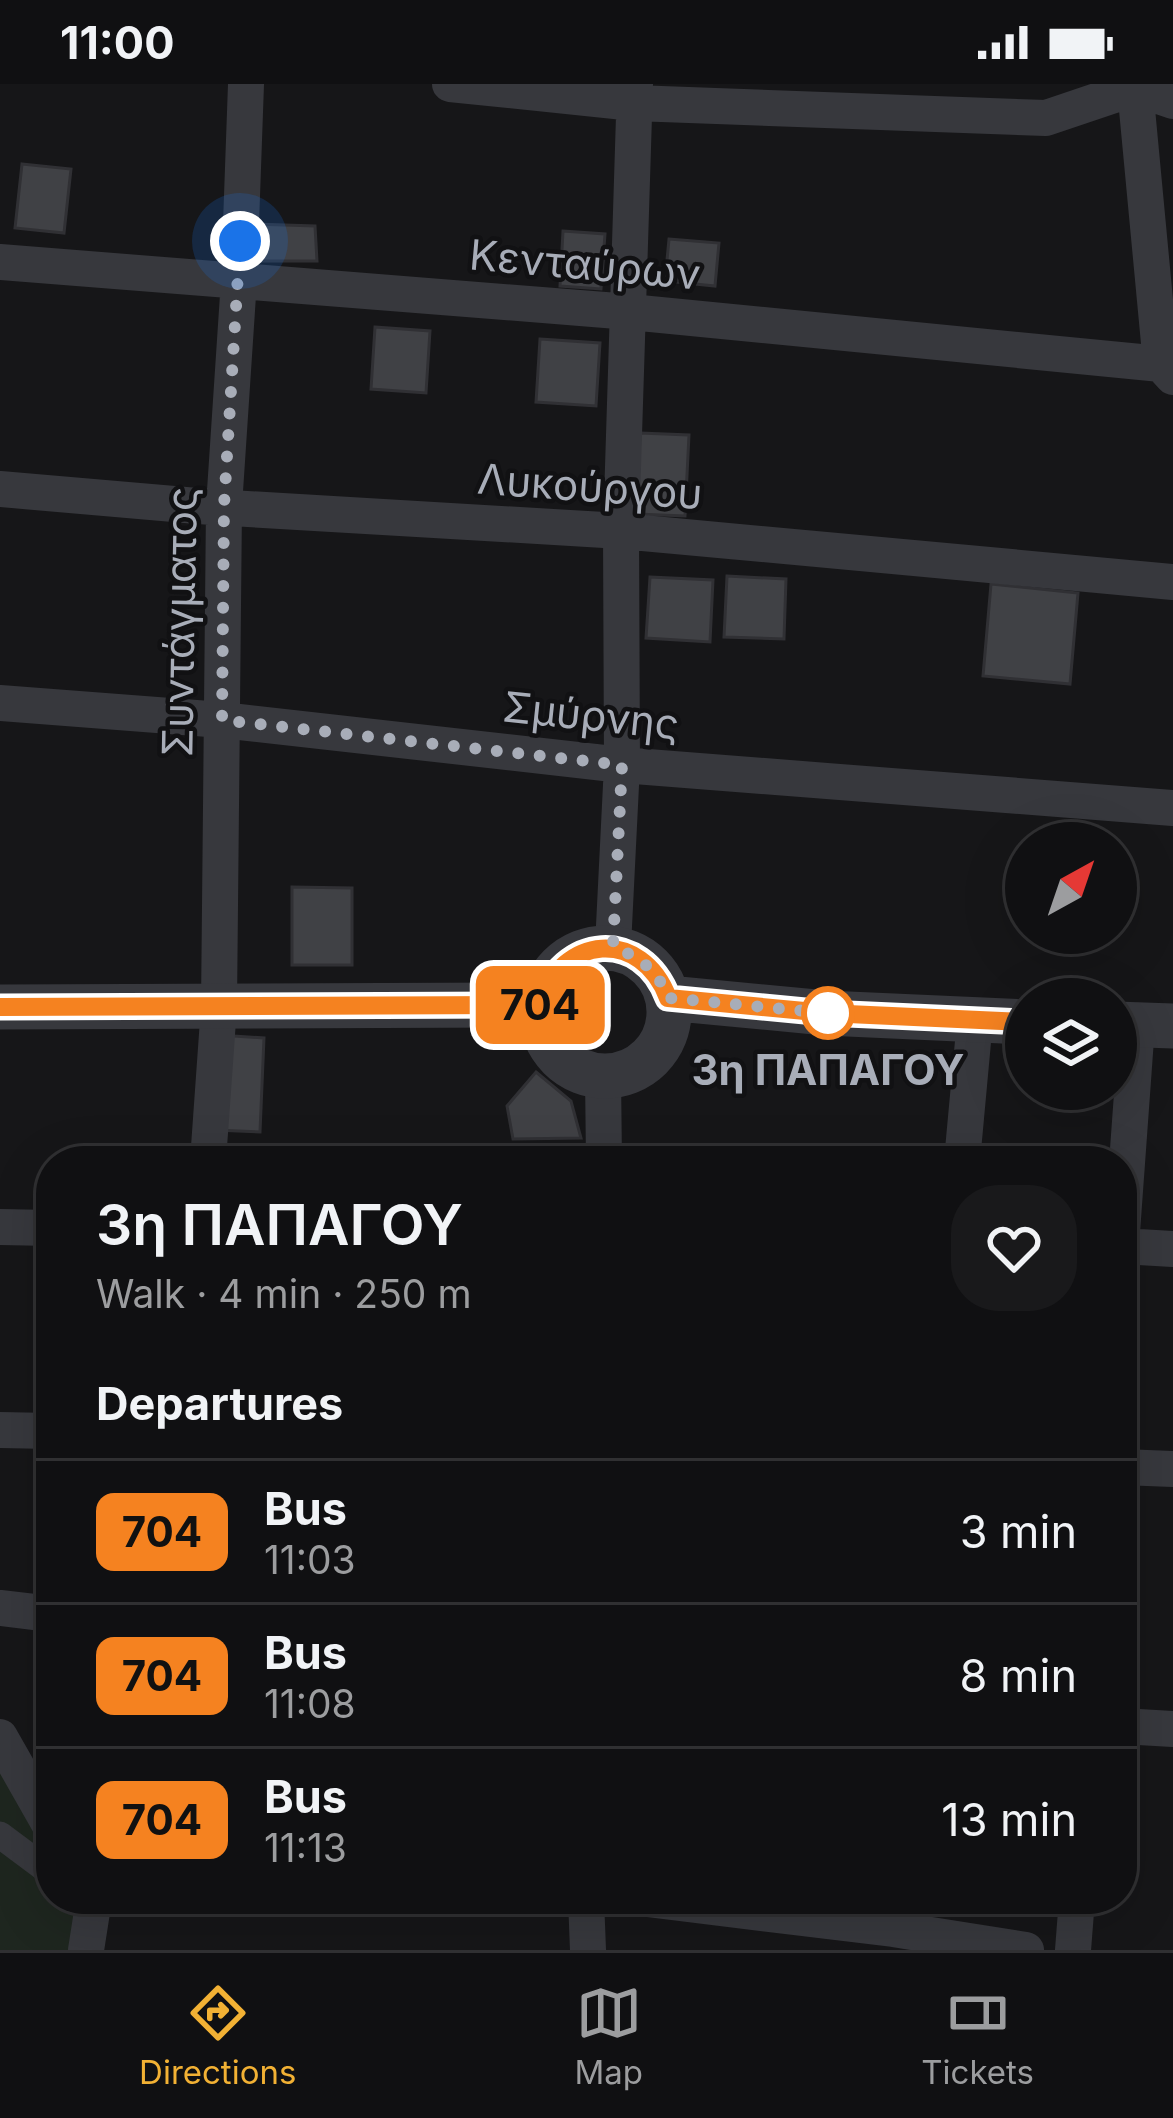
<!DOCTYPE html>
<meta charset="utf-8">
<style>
:root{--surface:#101012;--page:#19191b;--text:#f1f3f6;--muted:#9c9d9f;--line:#303032;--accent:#f2b134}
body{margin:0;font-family:Inter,sans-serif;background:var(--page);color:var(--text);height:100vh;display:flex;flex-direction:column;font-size:45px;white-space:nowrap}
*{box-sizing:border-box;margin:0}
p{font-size:39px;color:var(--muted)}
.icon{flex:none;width:66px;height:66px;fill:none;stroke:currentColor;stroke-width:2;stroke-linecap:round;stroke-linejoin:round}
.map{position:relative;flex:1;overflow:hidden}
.panel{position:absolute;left:36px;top:1062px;width:1101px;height:768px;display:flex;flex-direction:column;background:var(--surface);border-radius:48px;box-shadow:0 12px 48px #0002,0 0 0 3px var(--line)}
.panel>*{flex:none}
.badge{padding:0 24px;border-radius:18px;font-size:42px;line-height:78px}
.needle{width:78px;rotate:40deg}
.tools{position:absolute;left:1005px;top:738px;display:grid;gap:24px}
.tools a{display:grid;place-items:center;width:132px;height:132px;border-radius:50%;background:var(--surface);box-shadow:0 12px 48px #0002,0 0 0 3px var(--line);font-size:60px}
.you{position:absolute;width:60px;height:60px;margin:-30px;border:9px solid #fff;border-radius:50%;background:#1a73e8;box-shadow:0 0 0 18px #1a73e833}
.map>.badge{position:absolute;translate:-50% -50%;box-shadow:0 0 0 6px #fff}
h2{padding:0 60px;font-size:45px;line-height:108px}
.round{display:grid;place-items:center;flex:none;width:126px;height:126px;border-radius:48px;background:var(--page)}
.headline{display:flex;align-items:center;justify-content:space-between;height:204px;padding:0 60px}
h1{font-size:57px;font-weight:600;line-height:90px}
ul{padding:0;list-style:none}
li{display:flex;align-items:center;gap:36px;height:144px;padding:0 60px;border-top:3px solid var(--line)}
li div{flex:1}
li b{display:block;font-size:45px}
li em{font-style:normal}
li .badge{min-width:132px;font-weight:700;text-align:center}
.status{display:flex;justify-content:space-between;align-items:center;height:84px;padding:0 60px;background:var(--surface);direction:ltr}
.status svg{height:33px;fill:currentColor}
.tab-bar{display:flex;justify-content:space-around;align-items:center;height:168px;border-top:3px solid var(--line);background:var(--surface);font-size:33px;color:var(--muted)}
.tab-bar a{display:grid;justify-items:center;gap:6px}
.tab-bar .active{color:var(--accent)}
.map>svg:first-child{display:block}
.green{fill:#1e261f}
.building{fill:#404145;stroke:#303034;stroke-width:3}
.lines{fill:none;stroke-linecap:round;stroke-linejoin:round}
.pedestrian{stroke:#37383d;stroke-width:27}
.minor{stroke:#37383d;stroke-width:36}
.tertiary{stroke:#37383d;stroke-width:45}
.line-casing{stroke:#fff;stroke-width:27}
.line{stroke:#f58220;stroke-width:18}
.walk{stroke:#a8adb8;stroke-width:12;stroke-dasharray:0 21.6}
.stop-dot{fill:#fff;stroke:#f58220;stroke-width:6}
.labels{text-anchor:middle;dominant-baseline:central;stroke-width:9;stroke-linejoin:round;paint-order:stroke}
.street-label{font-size:42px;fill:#a8adb8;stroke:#111113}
.stop-label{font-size:42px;font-weight:bold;fill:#a8adb8;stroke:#111113}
</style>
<div class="status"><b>11:00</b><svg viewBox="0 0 49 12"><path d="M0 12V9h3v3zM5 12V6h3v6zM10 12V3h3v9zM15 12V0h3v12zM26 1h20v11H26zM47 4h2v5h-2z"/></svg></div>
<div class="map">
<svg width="1173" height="1866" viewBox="0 0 1173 1866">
<rect width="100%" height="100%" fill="#161618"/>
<!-- green -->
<path class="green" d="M 0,1668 L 51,1751 L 51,1815 L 92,1815 L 80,1866 L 0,1866 Z"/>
<!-- building -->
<path class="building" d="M 22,80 L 71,85 L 64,149 L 15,144 Z
M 251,140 L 315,142 L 317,177 L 253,177 Z
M 563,147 L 605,150 L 601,205 L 560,202 Z
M 669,155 L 719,159 L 715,202 L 665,197 Z
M 375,243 L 430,247 L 426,309 L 371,305 Z
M 540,255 L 600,259 L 596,322 L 536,318 Z
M 640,349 L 689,351 L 685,432 L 637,430 Z
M 727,492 L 786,495 L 784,555 L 724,553 Z
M 650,493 L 713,496 L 710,558 L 646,554 Z
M 991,500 L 1078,509 L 1070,600 L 983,592 Z
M 292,803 L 352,804 L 352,881 L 292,881 Z
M 219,951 L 264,954 L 260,1048 L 215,1046 Z
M 536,988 L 571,1017 L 581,1054 L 513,1055 L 507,1022 Z
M 509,1074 L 584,1074 L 584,1077 L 509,1077 Z"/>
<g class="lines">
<!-- pedestrian -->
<path class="pedestrian" d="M 0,1751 L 51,1789"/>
<!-- minor -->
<path class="minor" d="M 450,0 L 634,19 L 1046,34 L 1135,4
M 1135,4 L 1161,280 L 1173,293
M 1135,4 L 1173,17
M 0,178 L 630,228 L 1161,280
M 0,405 L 197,422 L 621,447 L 1173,498
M 0,619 L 222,636 L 622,681 L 1173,724
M 613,862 L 622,681 L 621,447 L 635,0
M 603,992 L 604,1077
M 208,1077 L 219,922 L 224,422 L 239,196 L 246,0
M 962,1077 L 975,936
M 0,1143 L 51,1144
M 1122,1148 L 1137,941
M 1122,1162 L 1173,1165
M 0,1346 L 51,1347
M 1122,1383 L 1173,1385
M 0,1524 L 51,1530
M 1122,1642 L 1173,1645
M 0,1653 L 51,1743
M 586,1815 L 588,1866
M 647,1815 L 893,1845 L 1026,1866
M 86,1866 L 94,1815
M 1073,1866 L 1077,1815"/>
<!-- tertiary -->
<path class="tertiary" d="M541 928a64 64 0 1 1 128 0a64 64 0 1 1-128 0Z
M 668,914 L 826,929 L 1026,938
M 0,923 L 541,921
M 1116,940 L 1173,942"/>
</g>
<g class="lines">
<defs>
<path id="line" d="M 0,923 L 541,921 C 560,850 642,844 668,914 L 826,929 L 1026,938"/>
</defs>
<!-- line casing -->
<use href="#line" class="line-casing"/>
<!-- line -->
<use href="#line" class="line"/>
<!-- walk -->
<path class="walk" d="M 240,157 L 224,422 L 222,636 L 622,681 L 613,862 C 640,875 657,884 668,914 L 828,929"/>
</g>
<!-- markers -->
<circle class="stop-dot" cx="828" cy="929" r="24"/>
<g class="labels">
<!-- street labels -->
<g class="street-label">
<text transform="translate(585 180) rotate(5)">Κενταύρων</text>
<text transform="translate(590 402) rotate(4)">Λυκούργου</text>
<text transform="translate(179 538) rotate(-89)">Συντάγματος</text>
<text transform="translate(591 631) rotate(6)">Σμύρνης</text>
</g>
<!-- stop labels -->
<g class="stop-label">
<text x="828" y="985">3η ΠΑΠΑΓΟΥ</text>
</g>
</g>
</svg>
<div class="tools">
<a><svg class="needle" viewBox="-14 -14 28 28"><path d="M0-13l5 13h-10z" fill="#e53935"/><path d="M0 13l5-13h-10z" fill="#9c9d9f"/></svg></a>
<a><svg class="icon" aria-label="layers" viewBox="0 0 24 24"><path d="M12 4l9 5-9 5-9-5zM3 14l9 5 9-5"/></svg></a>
</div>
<div class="you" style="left:240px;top:157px"></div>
<b class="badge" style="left:540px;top:921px;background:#f58220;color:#111">704</b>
<section class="panel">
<div class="headline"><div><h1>3η ΠΑΠΑΓΟΥ</h1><p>Walk · 4 min · 250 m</p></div><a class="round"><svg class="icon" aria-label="heart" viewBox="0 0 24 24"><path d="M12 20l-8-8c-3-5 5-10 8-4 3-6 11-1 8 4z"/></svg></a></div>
<h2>Departures</h2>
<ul>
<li><span class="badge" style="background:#f58220;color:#111">704</span><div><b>Bus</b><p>11:03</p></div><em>3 min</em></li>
<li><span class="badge" style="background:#f58220;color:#111">704</span><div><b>Bus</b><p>11:08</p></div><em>8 min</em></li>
<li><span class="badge" style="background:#f58220;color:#111">704</span><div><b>Bus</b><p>11:13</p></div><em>13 min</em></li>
</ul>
</section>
</div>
<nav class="tab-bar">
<a class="active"><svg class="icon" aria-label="directions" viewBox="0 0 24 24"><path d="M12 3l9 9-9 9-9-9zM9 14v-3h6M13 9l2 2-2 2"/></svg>Directions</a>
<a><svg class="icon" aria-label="map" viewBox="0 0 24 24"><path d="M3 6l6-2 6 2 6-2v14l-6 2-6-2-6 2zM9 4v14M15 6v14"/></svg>Map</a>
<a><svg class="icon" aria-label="tickets" viewBox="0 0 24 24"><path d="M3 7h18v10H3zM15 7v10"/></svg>Tickets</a>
</nav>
